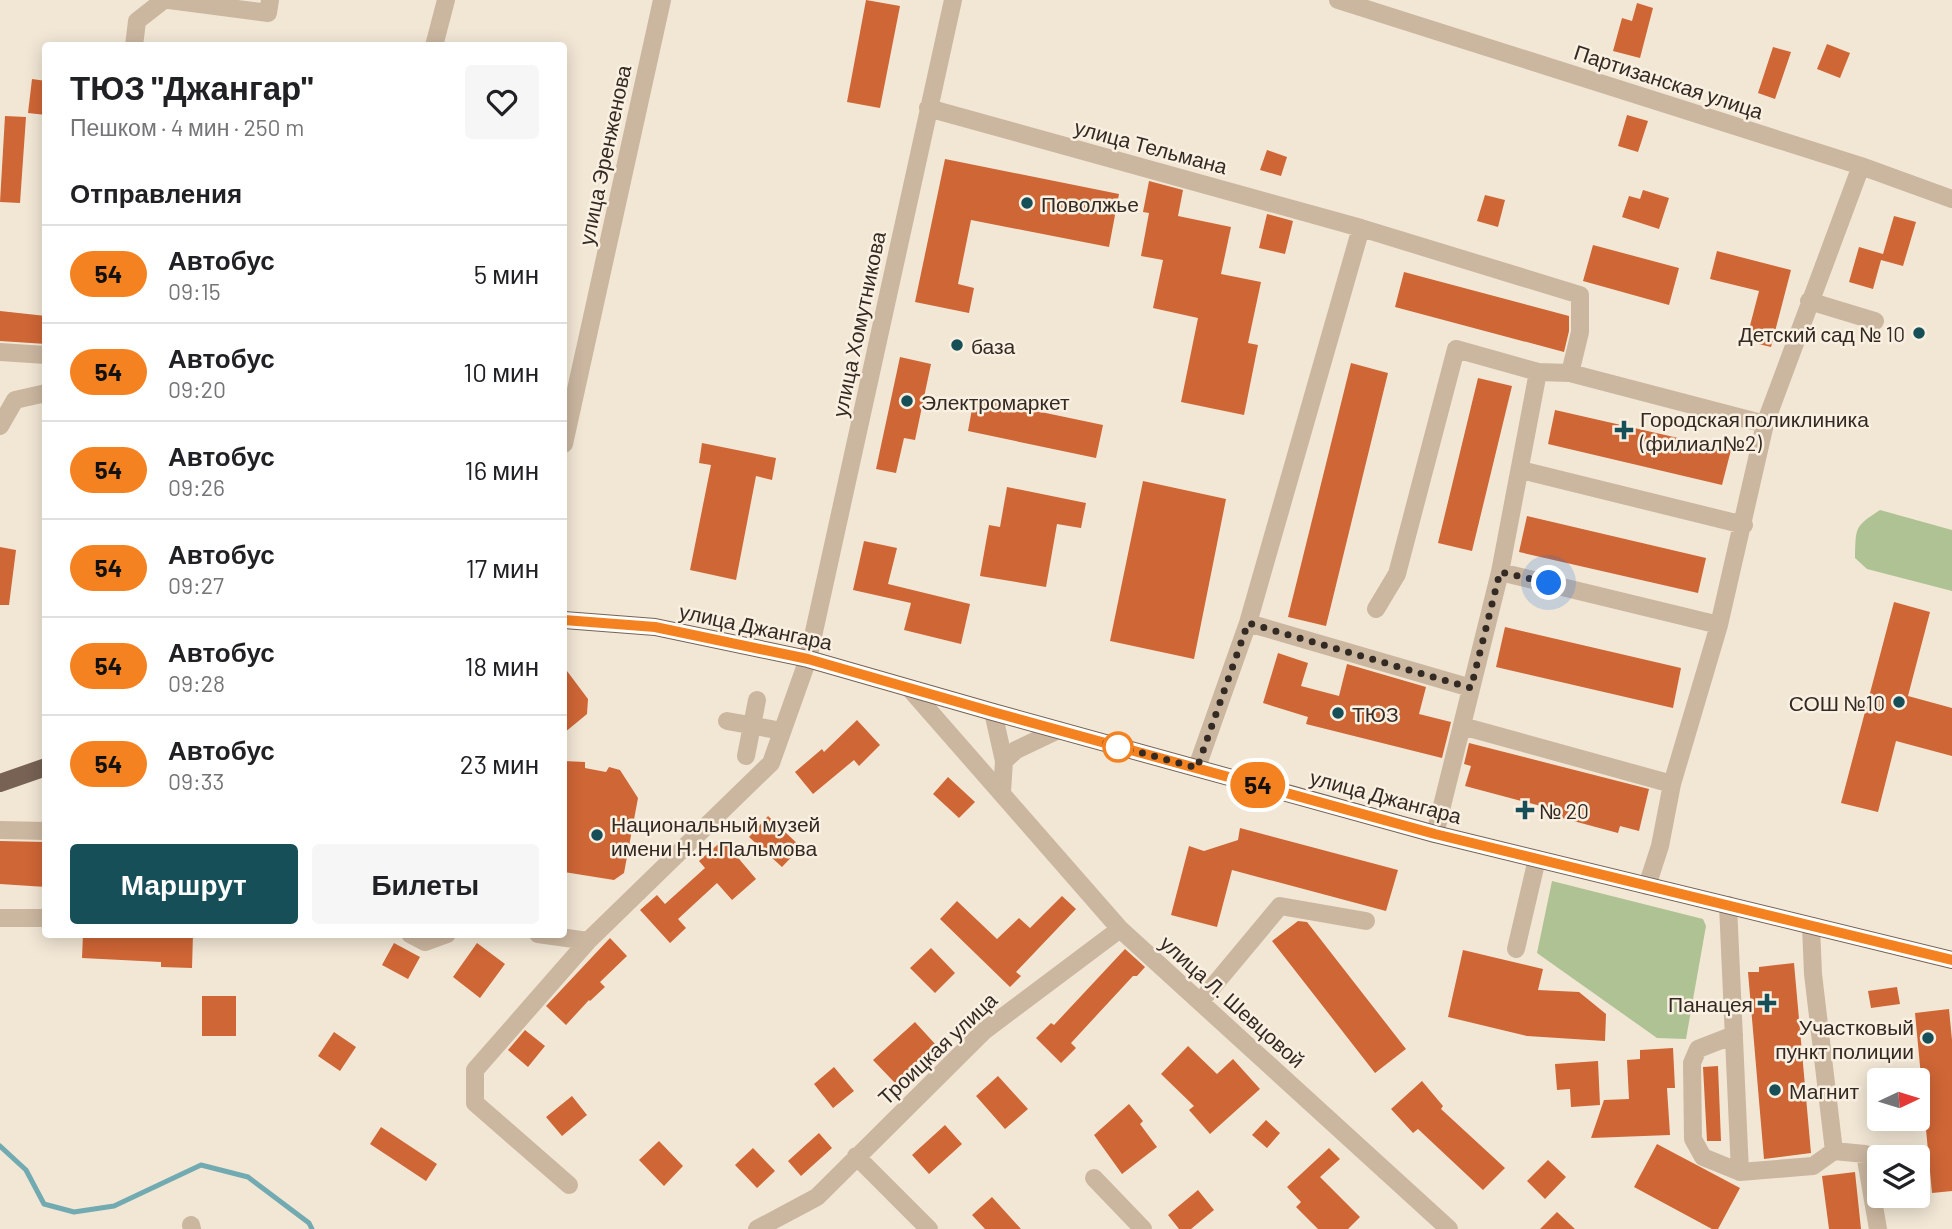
<!DOCTYPE html>
<html lang="ru">
<meta charset="utf-8">
<style>
:root{--surface:#fff;--page:#f6f6f6;--text:#202124;--muted:#757577;--line:#e0e0e0;--accent:#174f58}
body{margin:0;font-family:Barlow,sans-serif;background:var(--page);color:var(--text);height:100vh;display:flex;flex-direction:column;font-size:26px;white-space:nowrap}
*{box-sizing:border-box;margin:0}
p{font-size:23px;color:var(--muted)}
.icon{flex:none;width:38px;height:38px;fill:none;stroke:currentColor;stroke-width:2;stroke-linecap:round;stroke-linejoin:round}
.map{position:relative;flex:1;overflow:hidden}
.drawer{position:absolute;left:42px;top:42px;width:525px;height:896px;display:flex;flex-direction:column;background:var(--surface);border-radius:7px;box-shadow:0 4px 18px #0003}
.drawer>*{flex:none}
.badge{padding:0 14px;border-radius:23px;font-size:24px;line-height:46px}
.needle{width:46px;rotate:86deg}
.tools{position:absolute;left:1867px;top:1068px;display:grid;gap:14px}
.tools a{display:grid;place-items:center;width:63px;height:63px;border-radius:7px;background:var(--surface);box-shadow:0 4px 18px #0003;font-size:35px}
.you{position:absolute;width:35px;height:35px;margin:-18px;border:5px solid #fff;border-radius:50%;background:#1a73e8;box-shadow:0 0 0 10px #1a73e833}
.map>.badge{position:absolute;translate:-50% -50%;box-shadow:0 0 0 4px #fff}
h2{padding:0 28px;font-size:26px;line-height:63px}
.round{display:grid;place-items:center;flex:none;width:74px;height:74px;border-radius:7px;background:var(--page)}
.headline{display:flex;align-items:center;justify-content:space-between;height:119px;padding:0 28px}
h1{font-size:33px;font-weight:700;line-height:52px}
.button{display:flex;gap:14px;margin-top:auto;padding:14px 28px}
.button a{flex:1;height:80px;border-radius:7px;background:var(--accent);color:#fff;font-size:28px;font-weight:700;line-height:80px;text-align:center}
.button a+a{background:var(--page);color:var(--text)}
ul{padding:0;list-style:none}
li{display:flex;align-items:center;gap:21px;height:98px;padding:0 28px;border-top:2px solid var(--line)}
li div{flex:1}
li b{display:block;font-size:26px}
li em{font-style:normal}
li .badge{min-width:77px;font-weight:700;text-align:center}
.map>svg:first-child{display:block}
.green{fill:#afc294}
.lines{fill:none;stroke-linecap:round;stroke-linejoin:round}
.stream{stroke:#72aab1;stroke-width:5}
.building{fill:#cf6636}
.minor{stroke:#cbb7a0;stroke-width:18}
.major{stroke:#776254;stroke-width:18}
.line-casing{stroke:#fff;stroke-width:16}
.line{stroke:#f58220;stroke-width:10}
.walk{stroke:#342a24;stroke-width:7;stroke-dasharray:0 12.6}
.poi-dot{fill:#174f58;stroke:#faf0e1;stroke-width:2.5}
.stop-dot{fill:#fff;stroke:#f58220;stroke-width:3.5}
.labels{text-anchor:middle;dominant-baseline:central;stroke-width:5;stroke-linejoin:round;paint-order:stroke}
.street-label{font-size:21px;fill:#342a24;stroke:#faf0e1}
.poi-label{font-size:21px;fill:#342a24;stroke:#faf0e1;text-anchor:start}
</style>
<div class="map">
<svg width="1952" height="1229" viewBox="0 0 1952 1229">
<rect width="100%" height="100%" fill="#f2e7d5"/>
<!-- green -->
<path class="green" d="M 1880,510 L 1952,530 L 1952,591 L 1867,569 L 1855,558 C 1856,527 1854,527 1880,510 Z
M 1552,881 L 1703,919 L 1706,926 L 1686,1039 L 1657,1038 L 1537,953 Z"/>
<g class="lines">
<!-- stream -->
<path class="stream" d="M 0,1146 L 26,1170 L 44,1204 L 74,1212 L 114,1206 L 201,1165 L 248,1177 L 309,1223 L 312,1229"/>
</g>
<!-- building -->
<path class="building" d="M 866,0 L 900,6 L 880,108 L 847,102 Z
M 1637,3 L 1653,8 L 1640,58 L 1613,51 L 1622,18 L 1632,21 Z
M 1827,44 L 1850,53 L 1840,78 L 1817,69 Z
M 1773,47 L 1791,52 L 1775,99 L 1758,93 Z
M 32,79 L 46,81 L 46,115 L 28,113 Z
M 1627,115 L 1648,121 L 1638,152 L 1618,146 Z
M 5,116 L 26,117 L 20,203 L 0,202 Z
M 1267,150 L 1287,157 L 1281,176 L 1260,170 Z
M 945,159 L 1119,194 L 1109,247 L 971,220 L 958,284 L 974,288 L 969,313 L 915,302 Z
M 1149,181 L 1183,190 L 1178,216 L 1231,227 L 1221,274 L 1261,282 L 1248,343 L 1258,345 L 1244,415 L 1181,402 L 1198,318 L 1153,308 L 1163,260 L 1141,256 L 1149,213 L 1143,212 Z
M 1643,190 L 1669,198 L 1659,229 L 1622,217 L 1629,196 L 1640,199 Z
M 1485,195 L 1505,200 L 1498,227 L 1477,221 Z
M 1267,214 L 1293,221 L 1285,254 L 1259,248 Z
M 1894,216 L 1916,222 L 1903,266 L 1881,260 L 1873,289 L 1849,282 L 1859,247 L 1883,254 Z
M 1593,245 L 1679,268 L 1669,305 L 1583,281 Z
M 1717,251 L 1791,270 L 1771,347 L 1746,341 L 1759,291 L 1710,279 Z
M 1404,272 L 1569,316 L 1569,331 L 1564,352 L 1395,307 Z
M 0,311 L 46,316 L 46,344 L 0,341 Z
M 900,357 L 931,364 L 915,440 L 904,438 L 896,473 L 876,469 Z
M 1351,363 L 1388,373 L 1326,626 L 1288,617 Z
M 1478,378 L 1512,386 L 1472,551 L 1438,543 Z
M 974,398 L 1103,425 L 1096,458 L 968,431 Z
M 1555,410 L 1731,450 L 1722,485 L 1548,444 Z
M 702,443 L 776,458 L 772,480 L 756,476 L 736,580 L 690,570 L 711,465 L 699,463 Z
M 1143,481 L 1226,499 L 1194,659 L 1110,641 Z
M 1007,487 L 1086,503 L 1081,528 L 1057,524 L 1046,587 L 980,576 L 989,525 L 1000,527 Z
M 1527,516 L 1706,558 L 1698,593 L 1519,552 Z
M 864,541 L 897,548 L 888,584 L 970,604 L 961,644 L 904,630 L 911,603 L 853,590 Z
M 0,547 L 16,550 L 9,605 L 0,605 Z
M 1894,602 L 1930,612 L 1908,696 L 1952,708 L 1952,756 L 1896,741 L 1878,812 L 1841,803 Z
M 1505,627 L 1681,668 L 1673,708 L 1496,667 Z
M 1278,653 L 1308,663 L 1301,686 L 1339,696 L 1347,664 L 1426,687 L 1419,714 L 1451,722 L 1442,758 L 1306,724 L 1308,717 L 1263,703 Z
M 564,667 L 588,699 L 587,714 L 564,733 Z
M 857,720 L 880,745 L 859,766 L 854,760 L 813,794 L 795,772 L 822,749 L 824,752 Z
M 1469,743 L 1649,789 L 1639,831 L 1620,826 L 1618,833 L 1551,815 L 1552,809 L 1465,786 L 1471,766 L 1464,764 Z
M 564,761 L 585,762 L 585,768 L 606,772 L 609,767 L 620,770 L 638,798 L 624,873 L 614,880 L 564,872 Z
M 948,777 L 975,802 L 959,818 L 933,794 Z
M 768,816 L 801,847 L 782,867 L 749,837 Z
M 1240,828 L 1398,870 L 1386,911 L 1232,870 L 1217,927 L 1171,915 L 1189,846 L 1204,851 L 1238,840 Z
M 723,840 L 756,879 L 732,900 L 717,883 L 678,919 L 686,928 L 670,943 L 640,910 L 657,895 L 665,904 L 705,868 L 699,861 Z
M 0,841 L 46,842 L 46,887 L 0,884 Z
M 1062,896 L 1076,909 L 1016,972 L 1021,976 L 1010,987 L 940,919 L 957,901 L 997,939 L 1019,918 L 1030,928 Z
M 1298,921 L 1307,922 L 1406,1049 L 1375,1073 L 1272,941 Z
M 83,934 L 193,934 L 192,968 L 161,967 L 161,962 L 82,958 Z
M 610,938 L 627,956 L 600,982 L 605,987 L 590,1001 L 589,1000 L 566,1025 L 546,1006 Z
M 394,943 L 420,957 L 408,979 L 382,965 Z
M 477,943 L 505,964 L 480,998 L 453,977 Z
M 931,948 L 955,973 L 935,993 L 910,968 Z
M 1125,949 L 1145,967 L 1137,976 L 1133,976 L 1071,1043 L 1076,1048 L 1061,1063 L 1036,1038 L 1051,1023 L 1054,1025 Z
M 1463,950 L 1543,969 L 1538,990 L 1579,992 L 1606,1014 L 1605,1041 L 1527,1036 L 1448,1017 Z
M 1794,963 L 1811,1153 L 1764,1159 L 1748,972 L 1759,972 L 1759,967 Z
M 1897,987 L 1900,1004 L 1871,1008 L 1868,991 Z
M 202,996 L 236,996 L 236,1036 L 202,1036 Z
M 1949,1009 L 1952,1040 L 1952,1191 L 1932,1193 L 1915,1013 Z
M 915,1022 L 936,1045 L 895,1083 L 873,1060 Z
M 525,1030 L 545,1046 L 528,1067 L 508,1050 Z
M 334,1032 L 356,1047 L 340,1071 L 318,1056 Z
M 1188,1046 L 1217,1074 L 1233,1059 L 1260,1089 L 1210,1134 L 1189,1110 L 1194,1106 L 1161,1074 Z
M 1673,1048 L 1675,1088 L 1667,1088 L 1670,1135 L 1591,1138 L 1604,1100 L 1629,1099 L 1627,1060 L 1640,1059 L 1640,1050 Z
M 1598,1061 L 1600,1105 L 1571,1107 L 1570,1089 L 1557,1090 L 1555,1064 Z
M 1718,1066 L 1721,1141 L 1707,1141 L 1703,1067 Z
M 834,1067 L 854,1091 L 833,1108 L 814,1084 Z
M 998,1076 L 1028,1109 L 1005,1129 L 976,1096 Z
M 1422,1081 L 1443,1106 L 1441,1109 L 1505,1168 L 1483,1190 L 1418,1129 L 1413,1133 L 1391,1109 Z
M 572,1096 L 587,1115 L 562,1136 L 546,1117 Z
M 1129,1104 L 1143,1121 L 1140,1124 L 1157,1147 L 1122,1174 L 1094,1135 Z
M 1266,1120 L 1280,1133 L 1267,1148 L 1252,1135 Z
M 945,1125 L 962,1144 L 929,1174 L 912,1155 Z
M 381,1127 L 437,1164 L 426,1181 L 370,1144 Z
M 819,1133 L 832,1148 L 801,1176 L 788,1161 Z
M 659,1141 L 683,1166 L 664,1186 L 639,1160 Z
M 1657,1144 L 1740,1188 L 1718,1229 L 1712,1229 L 1634,1187 Z
M 753,1148 L 775,1171 L 757,1188 L 735,1165 Z
M 1329,1148 L 1340,1159 L 1320,1177 L 1360,1217 L 1348,1229 L 1318,1229 L 1296,1207 L 1301,1202 L 1287,1187 Z
M 1548,1160 L 1566,1177 L 1545,1199 L 1527,1181 Z
M 1855,1172 L 1861,1229 L 1829,1229 L 1822,1176 Z
M 1198,1190 L 1214,1210 L 1191,1229 L 1179,1229 L 1168,1215 Z
M 992,1197 L 1021,1229 L 985,1229 L 972,1215 Z
M 1557,1212 L 1575,1229 L 1540,1229 Z"/>
<g class="lines">
<!-- minor -->
<path class="minor" d="M 169,0 L 268,13 L 270,0
M 1338,0 L 1861,166 L 1952,199
M 134,46 L 137,21 L 164,0
M 434,46 L 446,0
M 928,108 L 1361,228 L 1580,295 L 1580,332 L 1570,373
M 1809,301 L 1875,321
M 0,352 L 46,355
M 0,426 L 15,400 L 46,393
M 564,444 L 662,0
M 1521,470 L 1744,525
M 1500,572 L 1719,625
M 1376,609 L 1397,574 L 1456,349 L 1538,372 L 1570,373 L 1765,424
M 1248,623 L 1471,688
M 910,689 L 1120,929 L 1449,1229
M 993,712 L 1004,761
M 727,721 L 782,731
M 1462,726 L 1672,784
M 746,756 L 757,700
M 1197,767 L 1248,623 L 1361,228
M 1002,792 L 1004,761 L 1016,750 L 1058,730
M 0,830 L 46,831
M 1435,834 L 1500,572 L 1538,372
M 1647,886 L 1660,846 L 1672,784 L 1719,625 L 1765,424 L 1861,166
M 1728,905 L 1740,1172
M 0,918 L 46,918
M 410,934 L 425,942 L 447,934
M 538,934 L 588,941
M 1516,949 L 1537,859
M 1200,1002 L 1280,906 L 1366,921
M 1734,1035 L 1698,1049 L 1692,1063 L 1693,1139 L 1703,1157 L 1740,1172 L 1813,1166 L 1834,1151 L 1813,974 L 1811,926
M 1834,1151 L 1865,1154 L 1878,1229
M 856,1156 L 929,1229
M 1094,1178 L 1143,1229
M 569,1185 L 475,1103 L 475,1070 L 588,941 L 771,763 L 808,659 L 953,0
M 191,1225 L 192,1229
M 757,1229 L 817,1197 L 984,1031 L 1120,929"/>
<!-- major -->
<path class="major" d="M 564,620 L 655,627 L 808,659 L 993,712 L 1435,834 L 1952,960
M 0,783 L 46,767"/>
</g>
<g class="lines">
<defs>
<path id="line" d="M 564,620 L 655,627 L 808,659 L 993,712 L 1435,834 L 1952,960"/>
</defs>
<!-- line casing -->
<use href="#line" class="line-casing"/>
<!-- line -->
<use href="#line" class="line"/>
<!-- walk -->
<path class="walk" d="M 1118,747 L 1106,743 L 1197,768 L 1248,623 L 1471,688 L 1500,572 L 1549,583"/>
</g>
<!-- markers -->
<g class="poi-dot">
<circle cx="1027" cy="203" r="7"/>
<circle cx="1919" cy="333" r="7"/>
<circle cx="957" cy="345" r="7"/>
<circle cx="907" cy="401" r="7"/>
<path d="M1620.5 419.5h7v7h7v7h-7v7h-7v-7h-7v-7h7z"/>
<circle cx="1899" cy="702" r="7"/>
<circle cx="1338" cy="713" r="7"/>
<path d="M1521.5 799.5h7v7h7v7h-7v7h-7v-7h-7v-7h7z"/>
<circle cx="597" cy="835" r="7"/>
<path d="M1763.5 992.5h7v7h7v7h-7v7h-7v-7h-7v-7h7z"/>
<circle cx="1928" cy="1038" r="7"/>
<circle cx="1775" cy="1090" r="7"/>
</g>
<circle class="stop-dot" cx="1118" cy="747" r="14"/>
<g class="labels">
<!-- street labels -->
<g class="street-label">
<text transform="translate(1669 81) rotate(18)">Партизанская улица</text>
<text transform="translate(1151 146) rotate(15)">улица Тельмана</text>
<text transform="translate(604 155) rotate(-78)">улица Эренженова</text>
<text transform="translate(858 324) rotate(-78)">улица Хомутникова</text>
<text transform="translate(756 626) rotate(12)">улица Джангара</text>
<text transform="translate(1386 796) rotate(15)">улица Джангара</text>
<text transform="translate(1233 1001) rotate(42)">улица Л. Шевцовой</text>
<text transform="translate(937 1048) rotate(-43)">Троицкая улица</text>
</g>
<!-- poi labels -->
<g class="poi-label">
<text x="1041" y="203">Поволжье</text>
<text x="1905" y="333" text-anchor="end">Детский сад № 10</text>
<text x="971" y="345">база</text>
<text x="921" y="401">Электромаркет</text>
<text x="1640" y="418">Городская поликлиника<tspan x="1640" dy="24">(филиал№2)</tspan></text>
<text x="1885" y="702" text-anchor="end">СОШ №10</text>
<text x="1352" y="713">ТЮЗ</text>
<text x="1539" y="810">№ 20</text>
<text x="611" y="823">Национальный музей<tspan x="611" dy="24">имени Н.Н.Пальмова</tspan></text>
<text x="1753" y="1003" text-anchor="end">Панацея</text>
<text x="1914" y="1026" text-anchor="end">Участковый<tspan x="1914" dy="24">пункт полиции</tspan></text>
<text x="1789" y="1090">Магнит</text>
</g>
</g>
</svg>
<div class="tools">
<a><svg class="needle" viewBox="-14 -14 28 28"><path d="M0-13l5 13h-10z" fill="#e53935"/><path d="M0 13l5-13h-10z" fill="#757577"/></svg></a>
<a><svg class="icon" aria-label="layers" viewBox="0 0 24 24"><path d="M12 4l9 5-9 5-9-5zM3 14l9 5 9-5"/></svg></a>
</div>
<div class="you" style="left:1549px;top:583px"></div>
<b class="badge" style="left:1258px;top:785px;background:#f58220;color:#111">54</b>
<section class="drawer">
<div class="headline"><div><h1>ТЮЗ &quot;Джангар&quot;</h1><p>Пешком · 4 мин · 250 m</p></div><a class="round"><svg class="icon" aria-label="heart" viewBox="0 0 24 24"><path d="M12 20l-8-8c-3-5 5-10 8-4 3-6 11-1 8 4z"/></svg></a></div>
<h2>Отправления</h2>
<ul>
<li><span class="badge" style="background:#f58220;color:#111">54</span><div><b>Автобус</b><p>09:15</p></div><em>5 мин</em></li>
<li><span class="badge" style="background:#f58220;color:#111">54</span><div><b>Автобус</b><p>09:20</p></div><em>10 мин</em></li>
<li><span class="badge" style="background:#f58220;color:#111">54</span><div><b>Автобус</b><p>09:26</p></div><em>16 мин</em></li>
<li><span class="badge" style="background:#f58220;color:#111">54</span><div><b>Автобус</b><p>09:27</p></div><em>17 мин</em></li>
<li><span class="badge" style="background:#f58220;color:#111">54</span><div><b>Автобус</b><p>09:28</p></div><em>18 мин</em></li>
<li><span class="badge" style="background:#f58220;color:#111">54</span><div><b>Автобус</b><p>09:33</p></div><em>23 мин</em></li>
</ul>
<div class="button"><a>Маршрут</a><a>Билеты</a></div>
</section>
</div>
